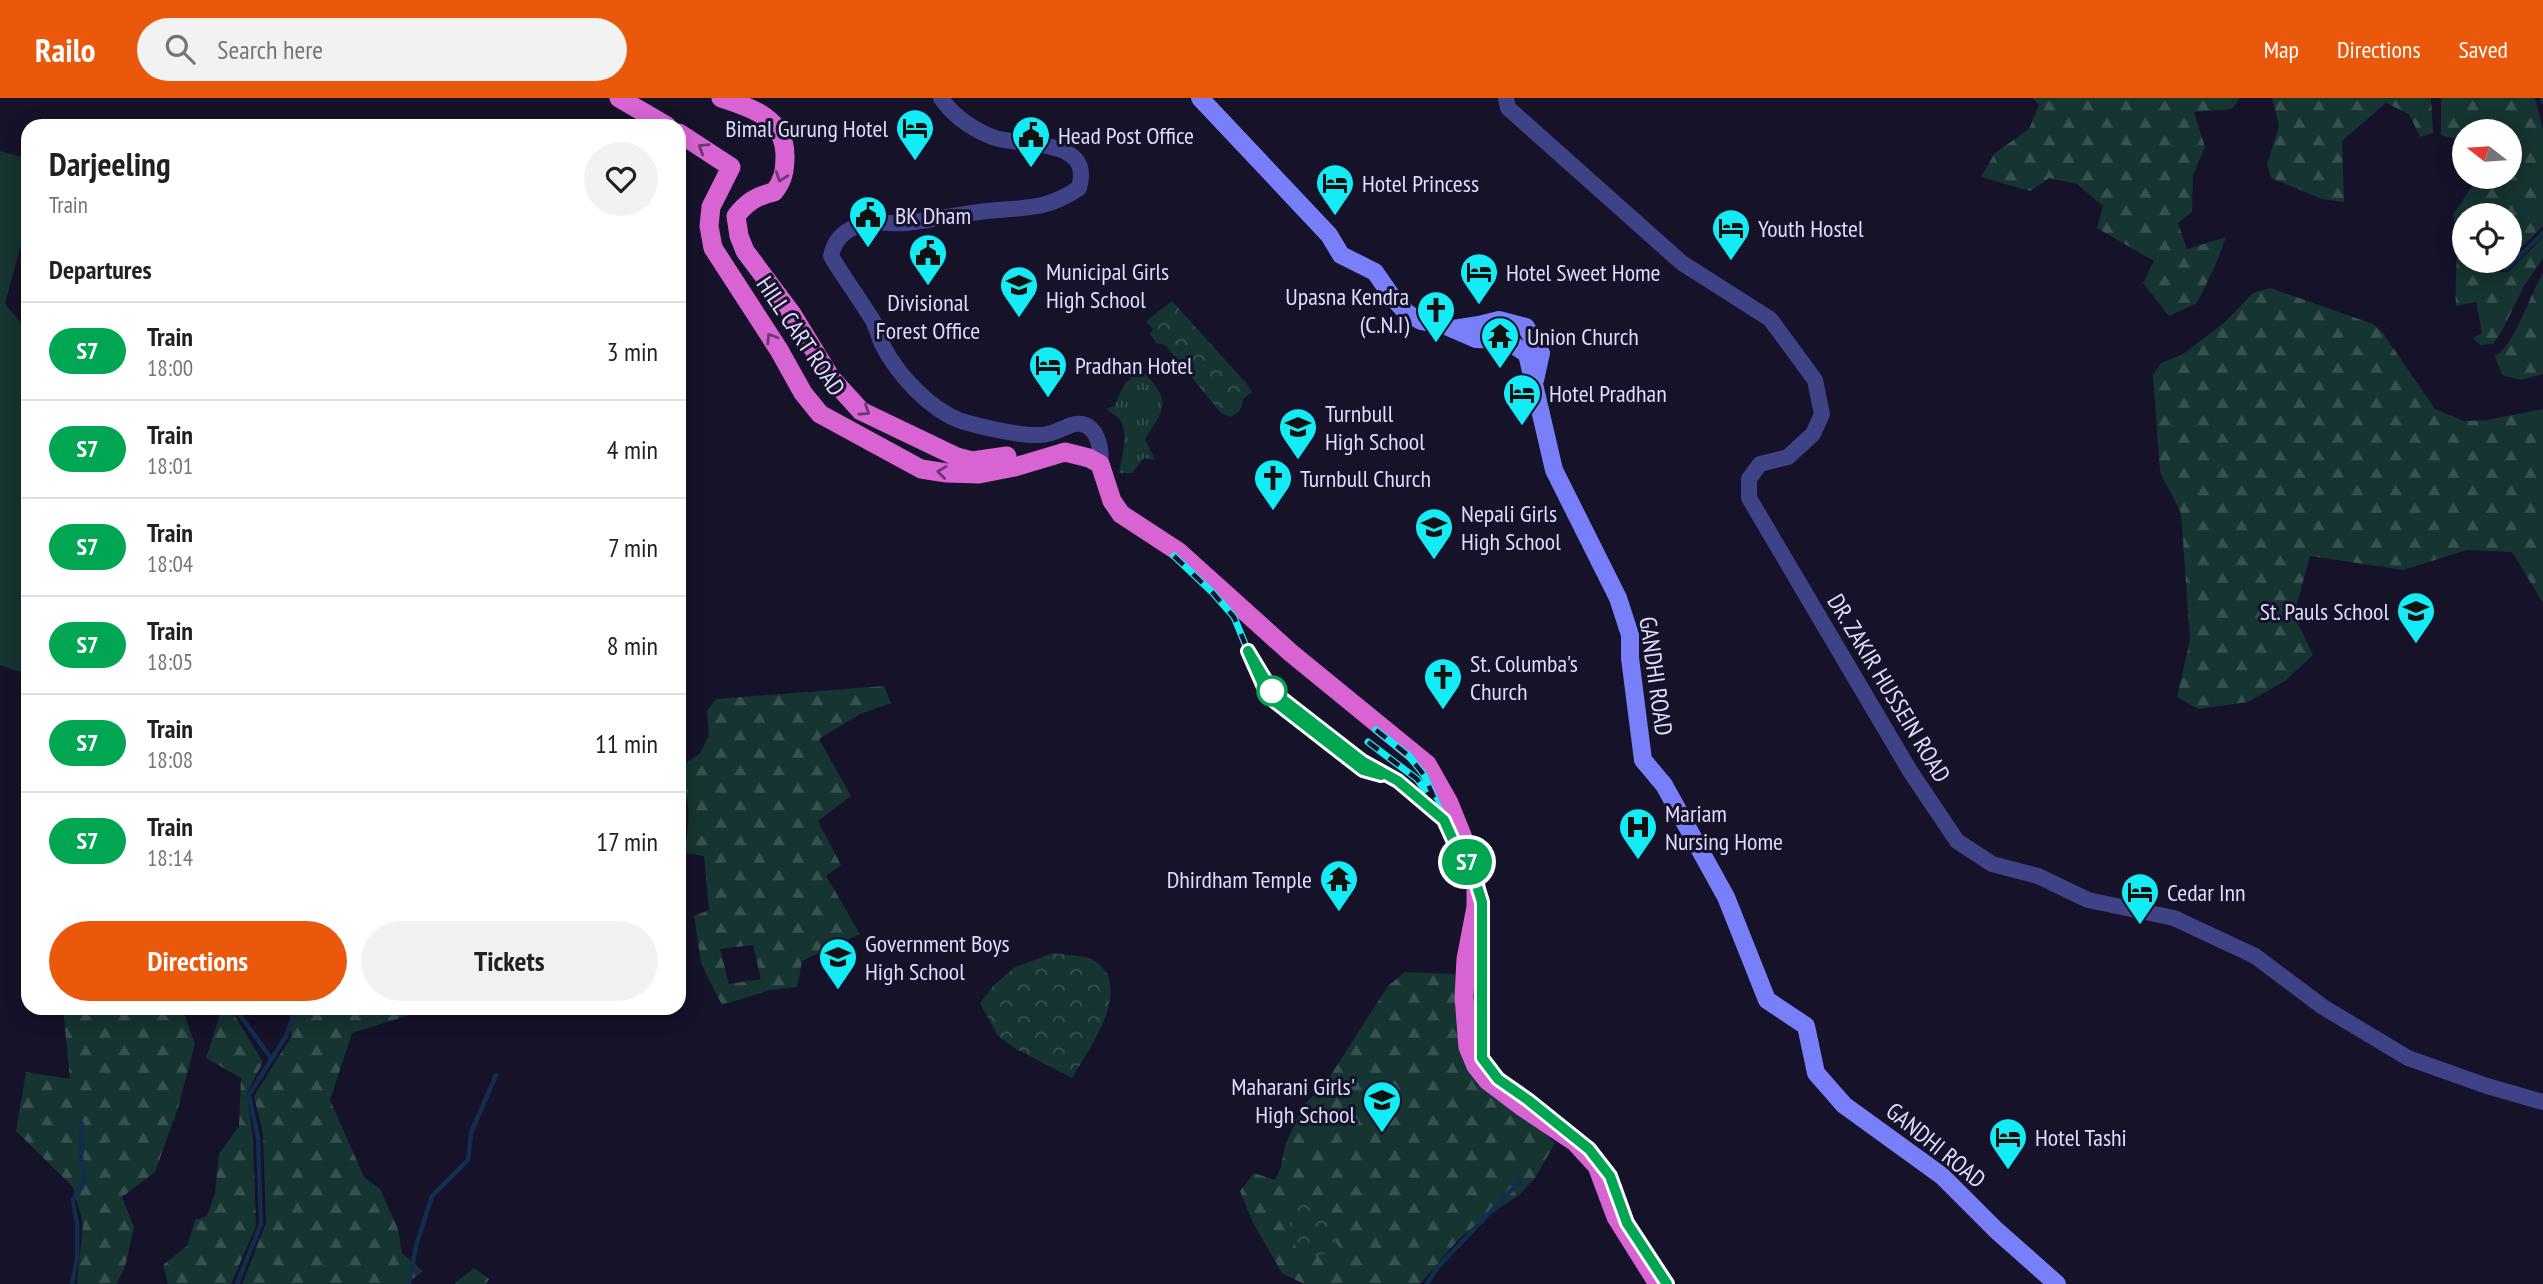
<!DOCTYPE html>
<style>
:root{--surface:#fff;--page:#f2f2f2;--text:#202124;--muted:#757577;--line:#e0e0e0;--accent:#ea580c}
body{margin:0;font-family:"PT Sans Narrow",sans-serif;background:var(--page);color:var(--text);height:100vh;display:flex;flex-direction:column;font-size:26px;white-space:nowrap}
*{box-sizing:border-box;margin:0}
p{font-size:23px;color:var(--muted)}
.icon{flex:none;width:38px;height:38px;fill:none;stroke:currentColor;stroke-width:2;stroke-linecap:round;stroke-linejoin:round}
.map{position:relative;flex:1;overflow:hidden}
.drawer{position:absolute;left:21px;top:21px;width:665px;height:896px;display:flex;flex-direction:column;background:var(--surface);border-radius:21px;box-shadow:0 4px 18px #0003}
.drawer>*{flex:none}
.badge{padding:0 14px;border-radius:23px;font-size:24px;line-height:46px}
.needle{width:46px;rotate:287deg}
.controls{position:absolute;left:2452px;top:21px;display:grid;gap:14px}
.controls a{display:grid;place-items:center;width:70px;height:70px;border-radius:50%;background:var(--surface);box-shadow:0 4px 18px #0003;font-size:35px}
.map>.badge{position:absolute;translate:-50% -50%;box-shadow:0 0 0 4px #fff}
h2{padding:0 28px;font-size:26px;line-height:63px}
.round{display:grid;place-items:center;flex:none;width:74px;height:74px;border-radius:37px;background:var(--page)}
.summary{display:flex;align-items:center;justify-content:space-between;height:119px;padding:0 28px}
h1{font-size:33px;font-weight:700;line-height:52px}
.action{display:flex;gap:14px;margin-top:auto;padding:14px 28px}
.action a{flex:1;height:80px;border-radius:42px;background:var(--accent);color:#fff;font-size:28px;font-weight:700;line-height:80px;text-align:center}
.action a+a{background:var(--page);color:var(--text)}
ul{padding:0;list-style:none}
li{display:flex;align-items:center;gap:21px;height:98px;padding:0 28px;border-top:2px solid var(--line)}
li div{flex:1}
li b{display:block;font-size:26px}
li em{font-style:normal}
li .badge{min-width:77px;font-weight:700;text-align:center}
header{display:flex;align-items:center;gap:42px;box-sizing:border-box;height:98px;padding:0 35px;background:var(--accent);color:#fff}
header strong{font-size:33px}
nav{display:flex;gap:38px;margin-inline-start:auto;font-size:24px}
.search{width:490px;height:63px;background:var(--page);display:flex;align-items:center;gap:18px;box-sizing:border-box;padding:0 24px;border-radius:38px;color:var(--muted);font-size:26px}
.map>svg:first-child{display:block}
.grass{fill:url(#grass-tufts)}
.forest{fill:url(#forest-firs);fill-rule:evenodd}
.park{fill:url(#park-crowns)}
.garden{fill:#163431}
.lines{fill:none;stroke-linecap:round;stroke-linejoin:round}
.stream{stroke:#122d4f;stroke-width:4.5}
.tertiary{stroke:#404287;stroke-width:16}
.secondary{stroke:#797ef9;stroke-width:18}
.trunk{stroke:#d864d4;stroke-width:19}
.rail-casing{stroke:#13ecf4;stroke-width:7}
.rail{stroke:#15122a;stroke-width:4.5;stroke-dasharray:13;stroke-linecap:butt}
.oneway{stroke:#6d3776}
.line-casing{stroke:#fff;stroke-width:16}
.line{stroke:#00a651;stroke-width:10}
.stop-dot{fill:#fff;stroke:#00a651;stroke-width:3.5}
.labels{text-anchor:middle;dominant-baseline:central;stroke-width:6;stroke-linejoin:round;paint-order:stroke}
.poi-label{font-size:24px;fill:#dfddfd;stroke:#15122a;text-anchor:start}
.street-label{font-size:24px;fill:#dfddfd;stroke:#15122a}
</style>
<header>
<strong>Railo</strong>
<div class="search"><svg class="icon" aria-label="search" viewBox="0 0 24 24"><circle cx="10" cy="10" r="6"/><path d="M15 15l6 6"/></svg>Search here</div>
<nav><a>Map</a><a>Directions</a><a>Saved</a></nav>
</header>
<div class="map">
<svg width="2543" height="1186" viewBox="0 0 2543 1186">
<defs>
<pattern id="grass-tufts" width="24" height="20" patternUnits="userSpaceOnUse" patternTransform="scale(1.75)"><rect width="24" height="20" fill="#163431"/><path d="M3 7l-1-3M5 7V3M7 7l1-3M15 17l-1-3M17 17v-4M19 17l1-3" fill="none" stroke="#375150"/></pattern>
<pattern id="forest-firs" width="22" height="20" patternUnits="userSpaceOnUse" patternTransform="scale(1.75)"><rect width="22" height="20" fill="#163431"/><path d="M5 1l3.5 6h-7zM16 11l3.5 6h-7z" fill="#375150"/></pattern>
<pattern id="park-crowns" width="20" height="18" patternUnits="userSpaceOnUse" patternTransform="scale(1.75)"><rect width="20" height="18" fill="#163431"/><path d="M2 6a3 3 0 1 1 6 0M12 15a3 3 0 1 1 6 0" fill="none" stroke="#375150"/></pattern>
</defs>
<rect width="100%" height="100%" fill="#15122a"/>
<!-- grass -->
<path class="grass" d="M 1141,272 C 1171,302 1167,308 1145,341 L 1155,362 L 1144,360 L 1132,375 L 1119,375 C 1122,360 1129,336 1120,322 C 1117,318 1110,314 1106,311 L 1114,308 L 1125,285 Z"/>
<!-- forest -->
<path class="forest" d="M 2032,0 L 2240,0 L 2232,11 L 2194,14 L 2205,49 L 2193,77 L 2192,114 L 2178,125 L 2187,151 L 2226,139 L 2216,166 L 2197,205 L 2169,218 L 2143,185 L 2154,163 L 2097,130 L 2103,108 L 2077,86 L 2049,80 L 2030,93 L 1981,79 L 1995,55 L 2029,31 L 2039,7 Z
M 2272,0 L 2431,0 L 2433,35 L 2420,39 L 2409,16 L 2386,5 L 2342,43 L 2344,104 L 2322,101 L 2271,80 L 2267,67 L 2279,28 Z
M 2441,0 L 2535,0 L 2543,31 L 2543,128 L 2510,161 L 2510,117 L 2464,117 L 2464,163 L 2508,163 L 2499,174 L 2508,174 L 2543,139 L 2543,160 L 2524,188 L 2502,233 L 2493,246 L 2480,247 L 2473,240 L 2482,235 L 2476,204 L 2456,208 C 2454,177 2461,147 2453,117 L 2474,85 L 2471,79 L 2510,79 L 2510,33 L 2464,33 L 2464,43 L 2441,37 Z
M 2543,175 L 2543,276 L 2521,282 L 2502,277 L 2495,258 C 2517,244 2528,199 2543,175 Z
M 2270,190 L 2373,226 L 2383,235 L 2435,311 L 2464,323 L 2487,322 L 2543,311 L 2543,505 L 2512,454 L 2467,452 L 2403,472 L 2310,458 L 2294,517 L 2313,557 L 2285,583 L 2248,604 L 2198,611 L 2177,599 L 2190,542 L 2181,415 L 2160,374 L 2153,277 L 2161,265 L 2183,256 L 2225,224 L 2253,195 Z
M 884,588 L 891,605 L 860,616 L 819,641 L 851,698 L 818,723 L 841,767 L 826,778 L 860,836 L 802,863 L 797,889 L 770,892 L 722,907 L 701,865 L 694,818 L 709,812 L 704,758 L 685,755 C 686,740 690,723 688,708 C 687,694 679,684 679,670 L 700,655 L 709,638 L 707,613 L 716,601 ZM 753,847 L 761,881 L 729,886 L 720,851 Z
M 1405,874 L 1455,876 L 1455,912 L 1466,961 L 1555,1045 L 1535,1080 L 1519,1097 L 1483,1121 L 1459,1141 L 1420,1186 L 1304,1186 L 1282,1175 L 1252,1123 L 1240,1093 L 1254,1075 L 1275,1082 L 1281,1069 L 1285,1047 L 1303,1008 L 1327,983 L 1388,888 Z
M 63,910 L 182,910 L 195,946 L 178,1010 L 155,1074 L 122,1099 L 134,1129 L 126,1165 L 117,1186 L 77,1186 L 83,1126 L 73,1089 L 16,1033 L 26,974 L 70,981 Z
M 222,910 L 230,910 L 263,964 L 247,995 L 253,1041 L 256,1128 L 231,1186 L 168,1186 L 163,1167 L 187,1148 L 195,1122 L 207,1118 L 215,1095 L 219,1056 L 239,1028 L 241,980 L 206,960 Z
M 290,910 L 415,910 L 407,918 L 352,935 L 330,1002 L 364,1079 L 380,1091 L 398,1131 L 402,1155 L 423,1173 L 406,1186 L 242,1186 L 266,1125 L 263,1036 L 254,998 L 291,939 Z
M 474,1170 L 489,1181 L 486,1186 L 454,1186 Z"/>
<!-- park -->
<path class="park" d="M 1172,203 L 1247,286 L 1252,294 L 1243,301 C 1242,310 1240,315 1230,319 L 1221,315 L 1165,247 L 1156,245 L 1150,236 L 1153,231 L 1146,223 Z
M 1053,855 C 1065,857 1085,857 1095,863 C 1135,890 1088,952 1072,980 L 1016,951 L 998,938 L 980,905 L 993,888 L 1015,869 Z
M 1301,1098 L 1314,1099 L 1332,1121 L 1336,1144 L 1342,1155 L 1350,1160 L 1346,1165 L 1330,1164 L 1326,1156 C 1291,1169 1290,1133 1289,1109 Z"/>
<!-- garden -->
<path class="garden" d="M 0,53 L 28,61 L 28,120 L 5,206 L 22,226 L 28,228 L 28,572 L 16,573 L 0,567 Z"/>
<g class="lines">
<!-- stream -->
<path class="stream" d="M 2542,0 L 2543,4
M 2506,171 L 2543,135
M 235,910 L 271,960
M 72,1186 L 77,1161 L 77,1126 L 73,1102 L 85,1081 L 81,1060 L 82,1026
M 237,1186 L 261,1126 L 258,1040 L 249,997 L 286,938 L 296,912 L 299,910
M 409,1186 L 416,1148 L 432,1098 L 468,1062 L 471,1035 L 496,977
M 1427,1186 L 1437,1170 L 1520,1083"/>
<!-- tertiary -->
<path class="tertiary" d="M 941,0 C 953,18 973,31 992,39 C 1021,50 1094,38 1079,90 C 1045,113 1025,109 987,113 C 960,116 933,122 906,125 C 891,126 873,122 858,128 C 843,133 834,143 831,158 C 844,180 859,200 872,221 C 877,229 878,238 882,246 C 897,276 929,311 961,323 C 981,329 1020,338 1040,337 C 1052,337 1060,331 1071,327 C 1095,319 1103,349 1100,366
M 1506,0 L 1508,10 L 1682,165 L 1770,221 L 1815,282 L 1822,316 L 1813,336 L 1788,359 L 1760,366 L 1749,381 L 1749,400 L 1910,673 L 1957,743 L 1992,766 L 2038,778 L 2088,802 L 2174,820 L 2255,858 L 2323,909 L 2408,960 L 2487,988 L 2543,1004"/>
<!-- secondary -->
<path class="secondary" d="M 1200,0 L 1329,137 L 1341,157 L 1375,174 L 1393,200 L 1407,215 L 1421,223 L 1446,228 L 1476,241 L 1506,242 L 1527,256 L 1554,372 L 1618,500 L 1630,537 L 1630,560 L 1643,662 L 1664,687 L 1726,799 L 1767,902 L 1806,928 L 1816,975 L 1844,1007 L 1942,1078 L 1996,1132 L 2057,1186
M 1453,231 L 1479,227 L 1499,222 L 1526,229 L 1541,255 L 1535,282"/>
<!-- trunk -->
<path class="trunk" d="M 619,0 L 667,28
M 721,0 C 752,10 785,20 785,58 C 785,73 783,83 774,94 C 756,98 747,104 736,118 L 739,138 L 745,153 L 792,216 L 831,280 L 861,313 L 957,359 L 972,363 L 1007,358
M 679,35 L 731,69 L 711,109 L 709,128 L 713,150 L 779,252 L 803,295 L 820,316 L 921,371 L 947,375 L 979,376 L 1015,369 L 1065,354 L 1089,360 L 1100,366 L 1112,403 L 1121,416 L 1179,454 L 1291,555 L 1427,666 L 1449,705 L 1476,772 L 1476,809 L 1466,861 L 1464,899 L 1468,949 L 1476,968 L 1488,983 L 1521,1008 L 1575,1044 L 1597,1068 L 1616,1119 L 1658,1186"/>
<defs>
<path id="rail" d="M 1174,458 L 1213,495 L 1234,519 L 1248,553 L 1272,593 L 1362,663 L 1398,683 L 1444,722 L 1453,742 L 1472,772 L 1481,804 L 1482,960 L 1498,981 L 1528,1002 L 1589,1051 L 1610,1078 L 1627,1125 L 1667,1186
M 1376,632 L 1409,658 L 1424,677 L 1441,715
M 1368,644 L 1417,681 L 1436,708"/>
</defs>
<!-- rail casing -->
<use href="#rail" class="rail-casing"/>
<!-- rail -->
<use href="#rail" class="rail"/>
</g>
<!-- one-way arrows -->
<defs><path id="oneway-chevron" d="M-2-3.5L2.5 0L-2 3.5" fill="none" stroke-width="1.6" stroke-linecap="round" stroke-linejoin="round" transform="scale(1.75)"/></defs>
<g class="oneway">
<use href="#oneway-chevron" transform="translate(703 50) rotate(-148)"/>
<use href="#oneway-chevron" transform="translate(781 79) rotate(109)"/>
<use href="#oneway-chevron" transform="translate(771 240) rotate(-122)"/>
<use href="#oneway-chevron" transform="translate(865 313) rotate(33)"/>
<use href="#oneway-chevron" transform="translate(942 374) rotate(-173)"/>
</g>
<g class="lines">
<defs>
<path id="line" d="M 1381,677 L 1363,672 L 1268,598 L 1248,553 L 1272,593 L 1362,663 L 1398,683 L 1444,722 L 1453,742 L 1472,772 L 1482,804 L 1482,960 L 1498,981 L 1528,1002 L 1589,1051 L 1610,1078 L 1627,1125 L 1667,1186"/>
</defs>
<!-- line casing -->
<use href="#line" class="line-casing"/>
<!-- line -->
<use href="#line" class="line"/>
</g>
<!-- icons -->
<defs>
<symbol id="hotel-pin" viewBox="-11 -11 22 30"><path d="M0 17L-7.5 6A9.5 9.5 0 1 1 7.5 6Z" fill="#13ecf4" stroke="#15122a"/><path d="M-6-4.5h1.5V1H6V5H4.5V3h-9V5H-6ZM-4 0a1.8 1.8 0 1 1 3.6 0ZM.5 0V-2.5h3Q6-2.5 6 0Z" fill="#111"/></symbol>
<symbol id="civic-pin" viewBox="-11 -11 22 30"><path d="M0 17L-7.5 6A9.5 9.5 0 1 1 7.5 6Z" fill="#13ecf4" stroke="#15122a"/><path d="M-.6-6.5H3V-4.5H.6V-3L4-1V1h2V6H-6V1h2V-1L-.6-3ZM-1.2 2.5V6h2.4V2.5Z" fill="#111"/></symbol>
<symbol id="school-pin" viewBox="-11 -11 22 30"><path d="M0 17L-7.5 6A9.5 9.5 0 1 1 7.5 6Z" fill="#13ecf4" stroke="#15122a"/><path d="M0-5L7-2L0 1L-7-2ZM-4 1L0 2.5L4 1V4Q0 6-4 4Z" fill="#111"/></symbol>
<symbol id="church-pin" viewBox="-11 -11 22 30"><path d="M0 17L-7.5 6A9.5 9.5 0 1 1 7.5 6Z" fill="#13ecf4" stroke="#15122a"/><path d="M-1.2-6h2.4v3.5h3.3v2.4h-3.3V6h-2.4V-.1h-3.3v-2.4h3.3Z" fill="#111"/></symbol>
<symbol id="temple-pin" viewBox="-11 -11 22 30"><path d="M0 17L-7.5 6A9.5 9.5 0 1 1 7.5 6Z" fill="#13ecf4" stroke="#15122a"/><path d="M0-6L5-2H3V0L6.5 2.5H4V6H1.5V3h-3V6H-4V2.5H-6.5L-3 0V-2H-5Z" fill="#111"/></symbol>
<symbol id="hospital-pin" viewBox="-11 -11 22 30"><path d="M0 17L-7.5 6A9.5 9.5 0 1 1 7.5 6Z" fill="#13ecf4" stroke="#15122a"/><path d="M-5-5h3v3.5h4V-5h3V5h-3V1.5h-4V5h-3Z" fill="#111"/></symbol>
</defs>
<g fill-rule="evenodd">
<use href="#hotel-pin" x="893" y="8" width="44" height="60"/>
<use href="#civic-pin" x="1009" y="15" width="44" height="60"/>
<use href="#hotel-pin" x="1313" y="63" width="44" height="60"/>
<use href="#civic-pin" x="846" y="95" width="44" height="60"/>
<use href="#hotel-pin" x="1709" y="108" width="44" height="60"/>
<use href="#civic-pin" x="906" y="133" width="44" height="60"/>
<use href="#hotel-pin" x="1457" y="152" width="44" height="60"/>
<use href="#school-pin" x="997" y="165" width="44" height="60"/>
<use href="#church-pin" x="1414" y="190" width="44" height="60"/>
<use href="#temple-pin" x="1478" y="216" width="44" height="60"/>
<use href="#hotel-pin" x="1026" y="245" width="44" height="60"/>
<use href="#hotel-pin" x="1500" y="273" width="44" height="60"/>
<use href="#school-pin" x="1276" y="307" width="44" height="60"/>
<use href="#church-pin" x="1251" y="358" width="44" height="60"/>
<use href="#school-pin" x="1412" y="407" width="44" height="60"/>
<use href="#school-pin" x="2394" y="491" width="44" height="60"/>
<use href="#church-pin" x="1421" y="557" width="44" height="60"/>
<use href="#hospital-pin" x="1616" y="707" width="44" height="60"/>
<use href="#temple-pin" x="1317" y="759" width="44" height="60"/>
<use href="#hotel-pin" x="2118" y="772" width="44" height="60"/>
<use href="#school-pin" x="816" y="837" width="44" height="60"/>
<use href="#school-pin" x="1360" y="980" width="44" height="60"/>
<use href="#hotel-pin" x="1986" y="1017" width="44" height="60"/>
</g>
<!-- markers -->
<circle class="stop-dot" cx="1272" cy="593" r="14"/>
<g class="labels">
<!-- poi labels -->
<g class="poi-label">
<text x="888" y="30" text-anchor="end">Bimal Gurung Hotel</text>
<text x="1058" y="37">Head Post Office</text>
<text x="1362" y="85">Hotel Princess</text>
<text x="895" y="117">BK Dham</text>
<text x="1758" y="130">Youth Hostel</text>
<text x="1046" y="173">Municipal Girls<tspan x="1046" dy="28">High School</tspan></text>
<text x="1506" y="174">Hotel Sweet Home</text>
<text x="1409" y="198" text-anchor="end">Upasna Kendra<tspan x="1409" dy="28">(C.N.I)</tspan></text>
<text x="928" y="204" text-anchor="middle">Divisional<tspan x="928" dy="28">Forest Office</tspan></text>
<text x="1527" y="238">Union Church</text>
<text x="1075" y="267">Pradhan Hotel</text>
<text x="1549" y="295">Hotel Pradhan</text>
<text x="1325" y="315">Turnbull<tspan x="1325" dy="28">High School</tspan></text>
<text x="1300" y="380">Turnbull Church</text>
<text x="1461" y="415">Nepali Girls<tspan x="1461" dy="28">High School</tspan></text>
<text x="2389" y="513" text-anchor="end">St. Pauls School</text>
<text x="1470" y="565">St. Columba's<tspan x="1470" dy="28">Church</tspan></text>
<text x="1665" y="715">Mariam<tspan x="1665" dy="28">Nursing Home</tspan></text>
<text x="1312" y="781" text-anchor="end">Dhirdham Temple</text>
<text x="2167" y="794">Cedar Inn</text>
<text x="865" y="845">Government Boys<tspan x="865" dy="28">High School</tspan></text>
<text x="1355" y="988" text-anchor="end">Maharani Girls'<tspan x="1355" dy="28">High School</tspan></text>
<text x="2035" y="1039">Hotel Tashi</text>
</g>
<!-- street labels -->
<g class="street-label">
<text transform="translate(801 238) rotate(56)">HILL CART ROAD</text>
<text transform="translate(1656 578) rotate(82)">GANDHI ROAD</text>
<text transform="translate(1889 590) rotate(59)">DR. ZAKIR HUSSEIN ROAD</text>
<text transform="translate(1936 1047) rotate(39)">GANDHI ROAD</text>
</g>
</g>
</svg>
<div class="controls">
<a><svg class="needle" viewBox="-14 -14 28 28"><path d="M0-13l5 13h-10z" fill="#e53935"/><path d="M0 13l5-13h-10z" fill="#757577"/></svg></a>
<a><svg class="icon" aria-label="locate" viewBox="0 0 24 24"><circle cx="12" cy="12" r="6"/><path d="M12 2v4M12 18v4M2 12h4M18 12h4"/></svg></a>
</div>
<b class="badge" style="left:1467px;top:764px;background:#00a651;color:#fff">S7</b>
<section class="drawer">
<div class="summary"><div><h1>Darjeeling</h1><p>Train</p></div><a class="round"><svg class="icon" aria-label="heart" viewBox="0 0 24 24"><path d="M12 20l-8-8c-3-5 5-10 8-4 3-6 11-1 8 4z"/></svg></a></div>
<h2>Departures</h2>
<ul>
<li><span class="badge" style="background:#00a651;color:#fff">S7</span><div><b>Train</b><p>18:00</p></div><em>3 min</em></li>
<li><span class="badge" style="background:#00a651;color:#fff">S7</span><div><b>Train</b><p>18:01</p></div><em>4 min</em></li>
<li><span class="badge" style="background:#00a651;color:#fff">S7</span><div><b>Train</b><p>18:04</p></div><em>7 min</em></li>
<li><span class="badge" style="background:#00a651;color:#fff">S7</span><div><b>Train</b><p>18:05</p></div><em>8 min</em></li>
<li><span class="badge" style="background:#00a651;color:#fff">S7</span><div><b>Train</b><p>18:08</p></div><em>11 min</em></li>
<li><span class="badge" style="background:#00a651;color:#fff">S7</span><div><b>Train</b><p>18:14</p></div><em>17 min</em></li>
</ul>
<div class="action"><a>Directions</a><a>Tickets</a></div>
</section>
</div>
